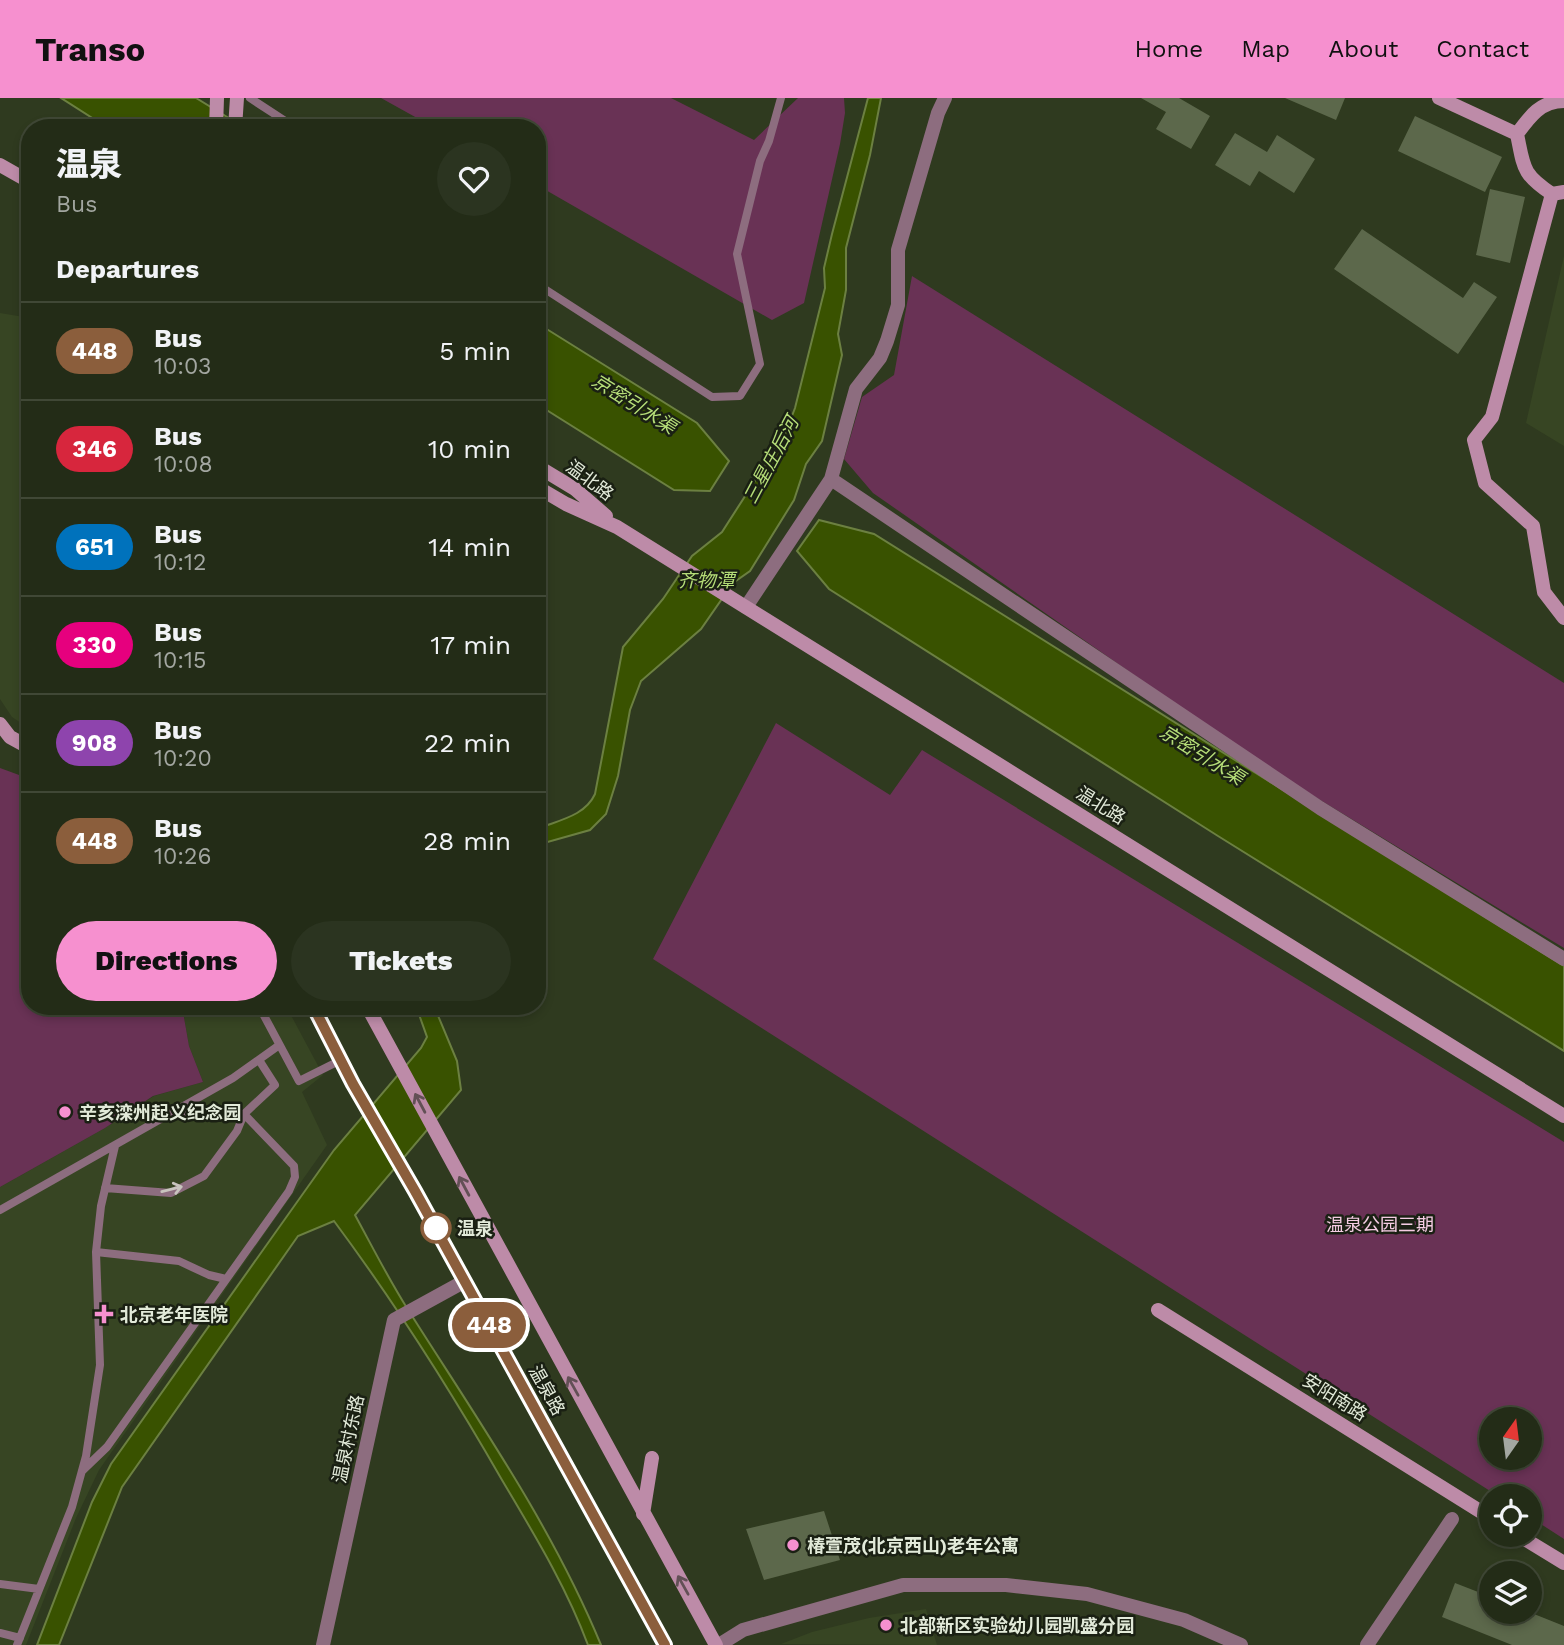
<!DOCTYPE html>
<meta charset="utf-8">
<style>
:root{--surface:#232c17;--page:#2b3420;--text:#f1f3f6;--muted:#a3a7a1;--line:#404836;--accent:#f690cf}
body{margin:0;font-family:"Work Sans","Noto Sans SC",sans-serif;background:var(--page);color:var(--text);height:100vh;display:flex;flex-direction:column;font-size:26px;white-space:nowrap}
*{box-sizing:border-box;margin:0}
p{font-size:23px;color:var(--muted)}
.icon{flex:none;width:38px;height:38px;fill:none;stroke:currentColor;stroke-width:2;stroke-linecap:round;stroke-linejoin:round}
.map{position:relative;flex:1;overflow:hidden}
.panel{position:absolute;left:21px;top:21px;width:525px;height:896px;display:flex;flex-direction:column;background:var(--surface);border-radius:28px;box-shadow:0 4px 10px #0003,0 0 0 2px var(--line)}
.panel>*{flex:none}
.badge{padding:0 14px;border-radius:23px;font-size:24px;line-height:46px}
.needle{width:46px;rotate:14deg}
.buttons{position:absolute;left:1479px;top:1309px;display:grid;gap:14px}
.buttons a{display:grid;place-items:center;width:63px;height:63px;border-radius:50%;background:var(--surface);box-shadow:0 4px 10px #0003,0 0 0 2px var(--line);font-size:35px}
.map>.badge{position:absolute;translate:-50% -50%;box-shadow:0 0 0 4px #fff}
h2{padding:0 35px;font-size:26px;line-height:63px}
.round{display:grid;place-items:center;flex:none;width:74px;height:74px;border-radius:37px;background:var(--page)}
.head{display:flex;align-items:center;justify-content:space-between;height:119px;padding:0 35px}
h1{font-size:33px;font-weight:800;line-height:52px}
.action{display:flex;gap:14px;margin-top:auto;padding:14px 35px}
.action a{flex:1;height:80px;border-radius:42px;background:var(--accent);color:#111;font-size:28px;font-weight:800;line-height:80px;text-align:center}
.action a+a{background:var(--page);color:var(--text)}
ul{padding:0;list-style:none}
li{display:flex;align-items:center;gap:21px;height:98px;padding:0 35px;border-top:2px solid var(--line)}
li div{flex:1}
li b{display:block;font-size:26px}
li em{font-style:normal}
li .badge{min-width:77px;font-weight:700;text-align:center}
header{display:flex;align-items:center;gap:42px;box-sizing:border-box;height:98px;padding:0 35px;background:var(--accent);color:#111}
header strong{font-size:33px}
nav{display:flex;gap:38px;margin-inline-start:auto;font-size:24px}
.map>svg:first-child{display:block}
.built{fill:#374523}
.green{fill:#693255;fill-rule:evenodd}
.water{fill:#395200;stroke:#6c8041;stroke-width:2}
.building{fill:#5c684b}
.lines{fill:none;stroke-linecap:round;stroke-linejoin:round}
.lane{stroke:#8d6d7f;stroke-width:8}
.street{stroke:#8d6d7f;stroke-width:14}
.secondary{stroke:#bd8ba8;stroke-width:14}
.oneway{stroke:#635056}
.oneway2{stroke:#c8c4be}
.line-casing{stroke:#fff;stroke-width:16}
.line{stroke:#8b5e3c;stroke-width:10}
.poi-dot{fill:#f690cf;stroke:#1a2013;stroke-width:2.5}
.stop-dot{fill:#fff;stroke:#8b5e3c;stroke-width:3.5}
.labels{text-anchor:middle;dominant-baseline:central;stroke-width:5;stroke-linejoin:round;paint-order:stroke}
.street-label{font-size:18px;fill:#e2ead9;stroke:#1a2013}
.poi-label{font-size:18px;font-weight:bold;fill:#e2ead9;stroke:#1a2013;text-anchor:start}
.park-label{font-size:18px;fill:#f5cce3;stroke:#1a2013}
.stop-label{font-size:18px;font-weight:bold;fill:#e2ead9;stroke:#1a2013;text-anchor:start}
.water-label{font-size:19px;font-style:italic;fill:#b5dd78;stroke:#1a2013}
</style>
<header>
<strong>Transo</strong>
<nav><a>Home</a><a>Map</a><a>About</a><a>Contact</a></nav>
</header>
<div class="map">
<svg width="1564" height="1547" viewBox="0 0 1564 1547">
<rect width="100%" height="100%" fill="#2f3a1f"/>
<!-- built -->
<path class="built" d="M 1564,158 L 1564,348 L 1526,325 Z
M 0,215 L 30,220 L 30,631 L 12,619 L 0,601 Z
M 182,908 L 230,908 L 234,916 L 243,908 L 286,908 L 323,977 L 302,994 L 327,1047 L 99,1372 L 76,1420 L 26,1547 L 0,1547 L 0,1089 L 105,1030 L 154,998 L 203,984 L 189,948 Z
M 926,1511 L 937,1547 L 781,1546 L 812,1534 L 869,1520 Z"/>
<!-- green -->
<path class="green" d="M 381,0 L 671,0 L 754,42 L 798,0 L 844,0 L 845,15 L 840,46 L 804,205 L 772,222 L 537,87 L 537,30 L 435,30 Z
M 912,178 L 1564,585 L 1564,850 L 1269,671 L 873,395 L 844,361 L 862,299 L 894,277 Z
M 30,442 L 30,583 L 20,582 Z
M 776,625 L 890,697 L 922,652 L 1564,1044 L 1564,1441 L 1530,1419 L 1530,1398 L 1498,1398 L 653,861 ZM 1491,1321 L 1530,1321 L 1530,1360 L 1491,1360 Z
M 0,670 L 30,681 L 30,908 L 182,908 L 189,948 L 203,984 L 153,998 L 105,1030 L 0,1089 Z"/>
<!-- water -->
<path class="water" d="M 61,0 L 196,0 L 245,30 L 108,30 Z
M 868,0 L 881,0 L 870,57 L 846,150 L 846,192 L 838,236 L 842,257 L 822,343 L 806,366 L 794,402 L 750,473 L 733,485 L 701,531 L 641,583 L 630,612 L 618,678 L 606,716 L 590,732 L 537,747 L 537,731 C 559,722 585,718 595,696 L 623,549 L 663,501 L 692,458 L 722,434 L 785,336 L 795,310 L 825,190 L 824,170 L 832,136 Z
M 537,225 L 697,325 L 729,363 L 710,393 L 674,392 L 537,306 Z
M 819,422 L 874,436 L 1564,868 L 1564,953 L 1218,738 L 829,491 L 797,453 Z
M 416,908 L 434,908 L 457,963 L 461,992 L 355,1117 C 372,1148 388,1180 407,1210 C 477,1321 551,1426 601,1547 L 588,1547 C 566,1488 534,1436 502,1382 C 451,1293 395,1205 334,1123 L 298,1138 L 122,1389 L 59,1547 L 37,1547 L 92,1404 L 111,1366 L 334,1052 L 421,950 L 427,939 Z"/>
<!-- building -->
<path class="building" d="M 1141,0 L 1179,0 L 1210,18 L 1191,51 L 1156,31 L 1166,14 Z
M 1285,0 L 1345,0 L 1336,22 Z
M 1415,18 L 1502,59 L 1485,94 L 1398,53 Z
M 1235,35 L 1267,54 L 1277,37 L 1315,61 L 1294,95 L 1259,73 L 1250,88 L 1215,67 Z
M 1490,91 L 1525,99 L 1510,165 L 1476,157 Z
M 1362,131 L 1463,200 L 1474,184 L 1497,199 L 1458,256 L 1334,171 Z
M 824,1413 L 840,1462 L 764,1482 L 746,1431 Z
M 1455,1485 L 1491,1499 L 1491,1514 L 1529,1514 L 1564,1528 L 1564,1547 L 1512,1547 L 1442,1519 Z"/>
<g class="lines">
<!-- lane -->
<path class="lane" d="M 250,0 L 296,30
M 537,186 L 712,299 L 740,298 L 760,266 L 737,156 L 760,63 L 769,43 L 781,0
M 269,908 L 261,912 L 299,983 L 341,962
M 105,1090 L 171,1095 L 204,1078 L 237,1033 L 244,1016 L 275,987 L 259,962
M 0,1112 L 233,980 L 278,948
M 96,1154 L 179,1163 L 209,1177 L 226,1181
M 82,1373 L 107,1349 L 289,1093 L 295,1079 L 294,1068 L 244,1016 L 171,1016
M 0,1486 L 39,1491
M 0,1535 L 20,1540
M 17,1547 L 72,1409 L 86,1358 L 100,1267 L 96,1154 L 101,1108 L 115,1048"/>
<!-- street -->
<path class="street" d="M 831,381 L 1320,710 L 1564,861
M 746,509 L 831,381 L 856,291 L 880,260 L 887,243 L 898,207 L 898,152 L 938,15 L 945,0
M 323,1547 L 394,1222 L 465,1183
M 719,1547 L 743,1532 L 903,1487 L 1006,1487 L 1087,1496 L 1184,1522 L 1241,1547
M 1367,1547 L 1452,1421"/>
<!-- secondary -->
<path class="secondary" d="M 1439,0 L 1517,36
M 1564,3 C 1541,3 1530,18 1517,36 C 1524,70 1522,76 1552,96 L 1564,94
M 216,30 L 217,0
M 235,30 L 237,0
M 0,67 L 30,84
M 1552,96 L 1492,319 L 1474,342 L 1485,385 L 1533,428 L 1544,494 L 1564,520
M 537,368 L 575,391 L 606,418
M 537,389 L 566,406 L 617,429 L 1564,1018
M 0,626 L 10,639 L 30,650
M 313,908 L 353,986 L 415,1093 L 665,1547
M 367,908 L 716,1547
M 1158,1212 L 1491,1420
M 643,1416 L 652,1360
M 1518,1437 L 1564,1465"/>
</g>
<!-- one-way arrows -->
<defs><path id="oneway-shaft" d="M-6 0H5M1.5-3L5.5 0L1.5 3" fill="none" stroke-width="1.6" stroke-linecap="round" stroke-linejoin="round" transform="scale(1.75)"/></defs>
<g class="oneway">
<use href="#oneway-shaft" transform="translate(420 1005) rotate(-118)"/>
<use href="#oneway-shaft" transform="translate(464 1088) rotate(-118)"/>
<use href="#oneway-shaft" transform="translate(573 1288) rotate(-119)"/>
<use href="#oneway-shaft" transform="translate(683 1487) rotate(-119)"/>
</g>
<use class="oneway2" href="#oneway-shaft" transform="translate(172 1091) rotate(-14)"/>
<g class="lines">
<defs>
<path id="line" d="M 313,908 L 353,986 L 415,1093 L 665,1547"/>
</defs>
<!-- line casing -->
<use href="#line" class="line-casing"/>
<!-- line -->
<use href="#line" class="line"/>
</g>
<!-- markers -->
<g class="poi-dot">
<circle cx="65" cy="1014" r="7"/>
<path d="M100.5 1205.5h7v7h7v7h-7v7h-7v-7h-7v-7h7z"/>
<circle cx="793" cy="1447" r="7"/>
<circle cx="886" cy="1527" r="7"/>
</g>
<circle class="stop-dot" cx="436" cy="1130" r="14"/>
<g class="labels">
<!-- street labels -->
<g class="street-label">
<text transform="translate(590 382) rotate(37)">温北路</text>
<text transform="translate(1101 707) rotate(32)">温北路</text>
<text transform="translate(547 1292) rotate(61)">温泉路</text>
<text transform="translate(1335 1299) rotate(32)">安阳南路</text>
<text transform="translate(348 1341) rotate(-78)">温泉村东路</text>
</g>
<!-- poi labels -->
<g class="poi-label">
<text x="79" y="1014">辛亥滦州起义纪念园</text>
<text x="120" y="1216">北京老年医院</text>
<text x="807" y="1447">椿萱茂(北京西山)老年公寓</text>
<text x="900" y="1527">北部新区实验幼儿园凯盛分园</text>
</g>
<!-- park labels -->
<g class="park-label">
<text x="1380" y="1126">温泉公园三期</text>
</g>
<!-- stop labels -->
<g class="stop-label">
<text x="457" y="1130">温泉</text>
</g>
<!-- water labels -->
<g class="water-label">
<text transform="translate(634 306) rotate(32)">京密引水渠</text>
<text transform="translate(771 362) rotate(-62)">三星庄后河</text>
<text x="706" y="482">齐物潭</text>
<text transform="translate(1202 657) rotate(32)">京密引水渠</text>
</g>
</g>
</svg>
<div class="buttons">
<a><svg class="needle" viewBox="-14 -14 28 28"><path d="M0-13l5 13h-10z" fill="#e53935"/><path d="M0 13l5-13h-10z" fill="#a3a7a1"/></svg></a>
<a><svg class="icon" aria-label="locate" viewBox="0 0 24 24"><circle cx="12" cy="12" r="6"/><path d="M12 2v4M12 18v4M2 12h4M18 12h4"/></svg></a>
<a><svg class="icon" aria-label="layers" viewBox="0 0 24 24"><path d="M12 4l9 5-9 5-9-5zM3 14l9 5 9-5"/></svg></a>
</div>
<b class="badge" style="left:489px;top:1227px;background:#8b5e3c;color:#fff">448</b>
<section class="panel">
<div class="head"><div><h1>温泉</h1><p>Bus</p></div><a class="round"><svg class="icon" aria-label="heart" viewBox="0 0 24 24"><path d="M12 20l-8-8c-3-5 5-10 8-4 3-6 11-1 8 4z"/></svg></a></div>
<h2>Departures</h2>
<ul>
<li><span class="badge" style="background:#8b5e3c;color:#fff">448</span><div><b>Bus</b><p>10:03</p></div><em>5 min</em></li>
<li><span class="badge" style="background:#d7263d;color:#fff">346</span><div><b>Bus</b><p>10:08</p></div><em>10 min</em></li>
<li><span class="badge" style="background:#0072bc;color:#fff">651</span><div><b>Bus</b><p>10:12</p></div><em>14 min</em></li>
<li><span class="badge" style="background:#e6007e;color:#fff">330</span><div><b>Bus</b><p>10:15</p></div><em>17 min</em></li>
<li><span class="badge" style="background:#8e44ad;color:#fff">908</span><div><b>Bus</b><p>10:20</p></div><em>22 min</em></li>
<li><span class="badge" style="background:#8b5e3c;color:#fff">448</span><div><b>Bus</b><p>10:26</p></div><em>28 min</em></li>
</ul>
<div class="action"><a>Directions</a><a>Tickets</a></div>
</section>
</div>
